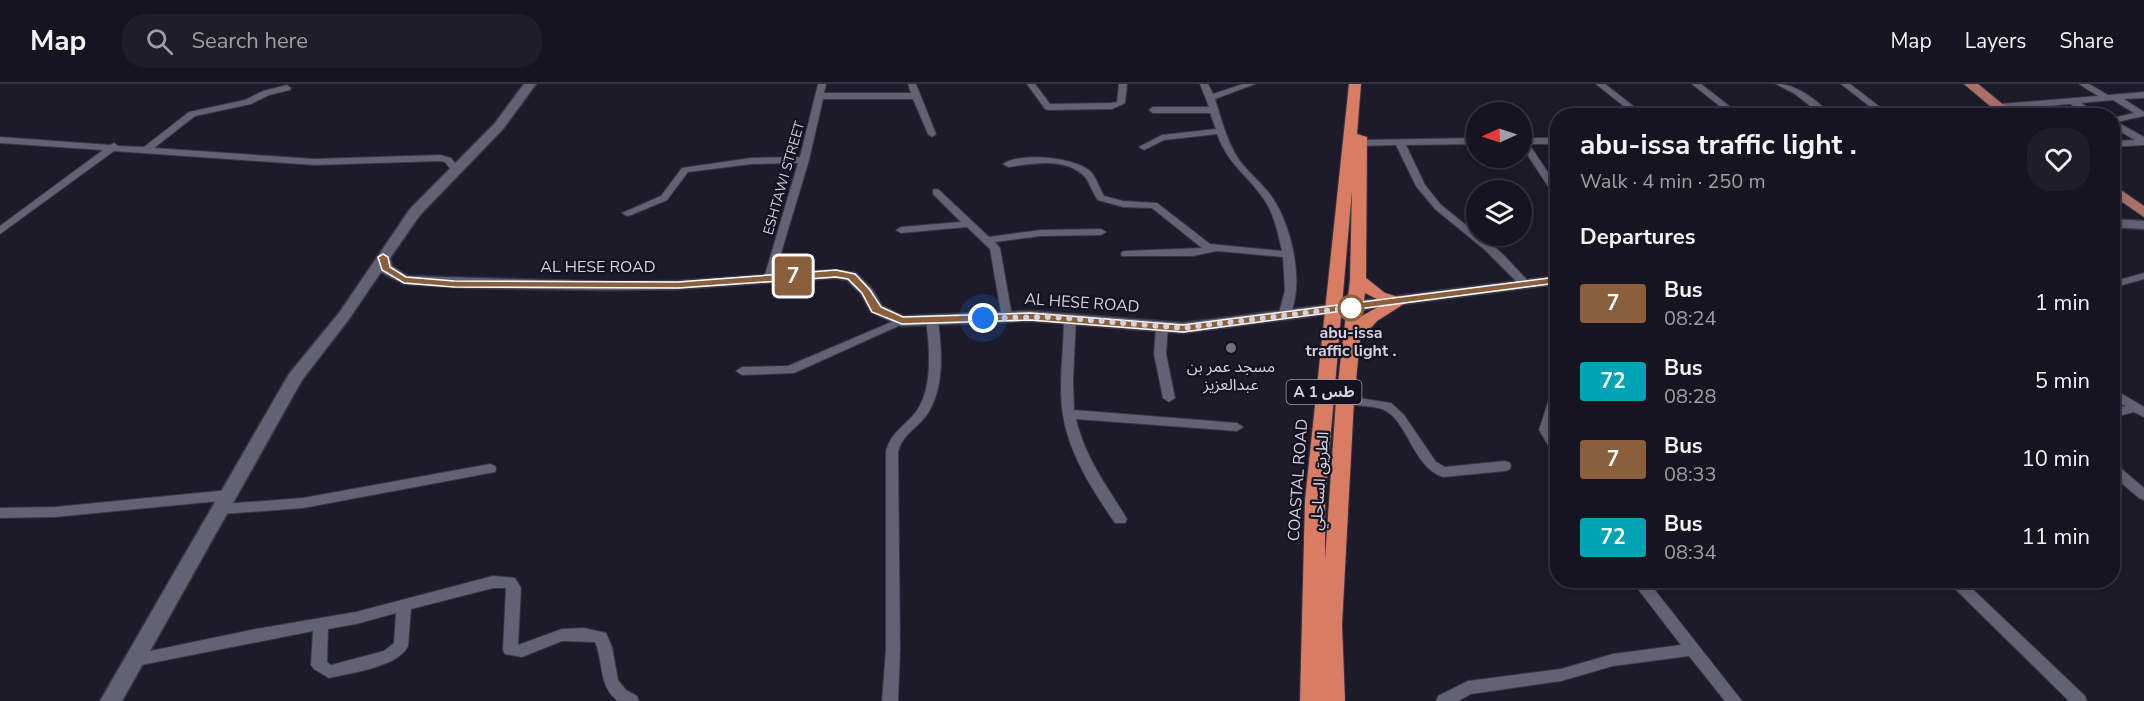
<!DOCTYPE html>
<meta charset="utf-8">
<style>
:root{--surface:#161420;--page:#1f1d29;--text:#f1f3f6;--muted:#9e9ea5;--line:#35333e}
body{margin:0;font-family:"Nunito Sans","Noto Sans Arabic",sans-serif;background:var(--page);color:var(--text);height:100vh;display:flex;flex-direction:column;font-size:22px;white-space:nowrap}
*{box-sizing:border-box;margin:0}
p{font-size:20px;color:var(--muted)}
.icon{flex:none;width:33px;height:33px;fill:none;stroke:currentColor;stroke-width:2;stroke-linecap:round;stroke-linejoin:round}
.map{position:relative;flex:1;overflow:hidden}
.sheet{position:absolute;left:1550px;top:24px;width:570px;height:480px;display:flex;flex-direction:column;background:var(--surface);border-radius:24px;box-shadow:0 3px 15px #0003,0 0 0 2px var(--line)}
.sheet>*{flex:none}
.badge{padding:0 12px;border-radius:4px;font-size:21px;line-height:39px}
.needle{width:39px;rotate:267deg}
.fabs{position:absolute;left:1466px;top:18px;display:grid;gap:12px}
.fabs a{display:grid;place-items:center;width:66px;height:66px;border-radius:50%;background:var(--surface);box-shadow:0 3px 15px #0003,0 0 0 2px var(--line);font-size:30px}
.you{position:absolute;width:30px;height:30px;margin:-15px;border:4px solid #fff;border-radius:50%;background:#1a73e8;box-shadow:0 0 0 9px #1a73e833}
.map>.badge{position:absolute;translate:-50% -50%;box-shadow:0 0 0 3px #fff}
h2{padding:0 30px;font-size:22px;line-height:54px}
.round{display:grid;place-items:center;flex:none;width:63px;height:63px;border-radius:24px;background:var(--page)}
.overview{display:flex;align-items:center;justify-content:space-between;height:102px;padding:0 30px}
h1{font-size:28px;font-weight:700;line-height:45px}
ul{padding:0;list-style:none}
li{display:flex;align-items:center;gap:18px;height:78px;padding:0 30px}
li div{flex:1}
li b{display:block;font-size:22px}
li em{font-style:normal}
li .badge{min-width:66px;font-weight:700;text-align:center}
header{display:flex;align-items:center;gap:36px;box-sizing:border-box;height:84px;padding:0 30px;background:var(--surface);border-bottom:2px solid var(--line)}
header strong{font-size:28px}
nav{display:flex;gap:33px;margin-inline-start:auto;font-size:21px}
.search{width:420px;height:54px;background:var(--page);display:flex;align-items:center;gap:15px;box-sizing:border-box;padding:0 21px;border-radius:24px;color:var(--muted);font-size:22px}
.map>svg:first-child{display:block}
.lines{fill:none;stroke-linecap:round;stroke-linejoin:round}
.street-casing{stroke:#383643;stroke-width:2}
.secondary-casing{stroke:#383643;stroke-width:3}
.primary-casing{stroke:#383643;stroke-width:2}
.highway-casing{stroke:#383643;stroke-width:2}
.street{fill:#636174;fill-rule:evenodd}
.secondary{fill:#636174;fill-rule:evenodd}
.primary{fill:#a9716a;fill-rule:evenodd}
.highway{fill:#d87c63;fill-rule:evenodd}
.line{fill:#8b5e3c;stroke:#fff;stroke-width:1.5}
.walk{stroke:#d4d3de;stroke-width:6;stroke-dasharray:0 10.8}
.stop-dot{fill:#fff;stroke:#8b5e3c;stroke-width:3}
.worship-dot{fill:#6b7280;stroke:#141120;stroke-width:2}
.labels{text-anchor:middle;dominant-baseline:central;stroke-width:4.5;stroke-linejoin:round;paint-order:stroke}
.far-street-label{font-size:14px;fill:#d4d3de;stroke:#141120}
.shield{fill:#141120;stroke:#9a99a5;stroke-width:1.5}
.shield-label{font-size:15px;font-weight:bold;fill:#d4d3de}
.street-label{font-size:16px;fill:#d4d3de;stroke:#141120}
.stop-label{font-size:16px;font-weight:bold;fill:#d4d3de;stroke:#141120}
.poi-label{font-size:16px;fill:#d4d3de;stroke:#141120}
</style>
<header>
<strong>Map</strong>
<div class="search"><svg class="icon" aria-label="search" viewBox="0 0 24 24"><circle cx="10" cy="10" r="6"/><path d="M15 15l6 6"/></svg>Search here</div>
<nav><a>Map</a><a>Layers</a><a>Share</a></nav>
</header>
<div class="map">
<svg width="2144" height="617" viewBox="0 0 2144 617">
<rect width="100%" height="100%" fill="#1d1a2a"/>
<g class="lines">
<defs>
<path id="street" d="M 818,0 L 826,0 L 824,9 L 911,9 L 908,0 L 916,0 L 936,50 L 932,53 L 928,50 L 913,15 L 823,15 L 809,76 L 773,196 L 765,196 L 764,194 L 798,79 L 751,80 L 688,88 L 667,116 L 631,131 L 627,132 L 622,129 L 661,112 L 682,84 L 751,74 L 800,73 Z
M 1027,0 L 1035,0 L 1050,20 L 1111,19 L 1117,18 L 1119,0 L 1127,0 L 1125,19 L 1112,25 L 1048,26 L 1045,25 Z
M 1200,0 L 1208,0 L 1213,10 L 1243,0 L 1255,0 L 1215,15 C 1221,34 1226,54 1236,71 C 1245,87 1261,97 1272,113 C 1292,142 1306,203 1288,235 L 1280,235 L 1278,233 L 1285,206 L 1283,173 L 1217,167 L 1193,172 L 1122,172 L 1121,170 L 1122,168 L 1126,167 L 1202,164 L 1152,124 L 1123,123 L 1098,116 C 1092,109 1090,97 1083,91 C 1063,73 1032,80 1008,83 L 1003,80 C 1020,68 1074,73 1090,87 C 1097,94 1099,104 1104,112 L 1123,117 L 1157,119 L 1210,160 L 1282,167 C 1278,149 1274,129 1263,114 C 1246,89 1229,82 1217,50 L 1164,56 L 1144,66 L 1139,63 L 1162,51 L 1216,45 L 1210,29 L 1153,29 L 1149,26 L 1153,23 L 1209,23 Z
M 1596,0 L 1605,0 L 1646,32 L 1636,32 Z
M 1692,0 L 1701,0 L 1742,32 L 1732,32 Z
M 1776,0 C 1798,0 1817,17 1833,32 L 1823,32 L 1795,10 Z
M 1841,0 L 1850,0 L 1880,23 L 1873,25 Z
M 2079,0 L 2089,0 L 2108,11 L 2144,8 L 2144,14 L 2124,15 L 2144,28 L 2144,32 L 2117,38 L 2144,53 L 2144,61 L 2112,63 L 2112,57 L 2135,56 L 2112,43 L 2112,34 L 2134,29 L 2113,16 L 2081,19 L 2101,32 L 2090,32 L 2070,20 L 2000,26 L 1996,23 L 2000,20 L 2098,12 Z
M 287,1 L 291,4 L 290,6 L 269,11 L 251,20 L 195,32 L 154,64 L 314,75 L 440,71 L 451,74 L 460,85 L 458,87 L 452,87 L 445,78 L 440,77 L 314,81 L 114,67 L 0,150 L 0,142 L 103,66 L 0,59 L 0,53 L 110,61 L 114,59 L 118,62 L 144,63 L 189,28 L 245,16 L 263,7 Z
M 1476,54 L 1476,60 L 1406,61 L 1425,101 L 1441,121 L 1476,149 L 1476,152 C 1491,154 1517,186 1529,198 L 1530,200 L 1529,202 L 1521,202 L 1485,166 L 1435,125 L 1416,102 L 1396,61 L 1360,62 L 1355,59 L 1360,56 Z
M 1521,54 L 1557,54 L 1557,60 L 1529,60 L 1557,102 L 1557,111 L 1553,110 L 1521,61 Z
M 936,105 L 939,106 L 989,153 L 1041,146 L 1101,145 L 1106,148 L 1101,151 L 1041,152 L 995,158 L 1000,164 L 1012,232 L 1010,234 L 1002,234 L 990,165 L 967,143 L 901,149 L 896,146 L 901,143 L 961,138 L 933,110 L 933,106 Z
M 2144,189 L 2144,195 L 2112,204 L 2112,198 Z
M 1070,231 L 1076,234 L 1073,296 L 1074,326 L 1237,339 L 1243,343 L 1237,347 L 1076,335 C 1086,376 1106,400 1127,435 L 1125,439 L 1115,439 C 1093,407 1069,370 1063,331 C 1058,299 1064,266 1064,234 Z
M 901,234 L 907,237 L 905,239 L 794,289 L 742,291 L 736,287 L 742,283 L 788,282 Z
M 932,234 L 938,237 C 942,267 945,305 926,332 C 916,345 902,351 898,368 L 900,566 L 898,617 L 882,617 L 886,566 L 886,368 C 890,349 905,342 916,328 C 933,304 930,265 926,237 Z
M 1162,240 L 1168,243 L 1166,270 L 1175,314 L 1169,318 L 1163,314 L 1154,270 L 1156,243 Z
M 2112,304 L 2144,323 L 2144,333 L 2134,328 L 2112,334 L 2112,326 L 2125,322 L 2112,314 Z
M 1557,305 L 1557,328 L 1551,346 L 1557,356 L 1557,370 L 1553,369 L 1539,346 L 1551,309 Z
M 1345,312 L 1391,319 L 1404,331 L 1436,378 L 1445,383 L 1505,377 L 1510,379 L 1511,382 L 1510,385 L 1505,387 L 1443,393 C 1412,383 1408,335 1382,325 C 1369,321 1354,322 1341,319 L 1339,316 L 1341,313 Z
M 2112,379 L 2117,381 L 2144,404 L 2144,416 L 2139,414 L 2112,391 Z
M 490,380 L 495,382 L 496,385 L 495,388 L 303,424 L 222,430 L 217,428 L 215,425 L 217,422 L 222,420 L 303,414 Z
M 229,406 L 234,408 L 236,411 L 234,414 L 229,416 L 55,433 L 0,434 L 0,424 L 55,423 Z
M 493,492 L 515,494 L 521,504 L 518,561 L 562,545 L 584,544 L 606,549 L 612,563 L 618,596 L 626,606 L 637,612 L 639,617 L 618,617 C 598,602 604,579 595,558 L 562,557 L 522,573 L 505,570 L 503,566 L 506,504 L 493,504 L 411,525 L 408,562 C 398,583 351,589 329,594 L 314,585 L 311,581 L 313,547 L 136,582 L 131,580 L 128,576 L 131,572 L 136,570 L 256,545 L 356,528 ZM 396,529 L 394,559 L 384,567 L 331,581 L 327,578 L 328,545 L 356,540 Z
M 1631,496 L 1647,496 L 1742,617 L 1725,617 L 1689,572 L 1613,582 L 1561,597 L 1471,610 L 1458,617 L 1436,617 L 1438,612 L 1468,597 L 1561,585 L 1613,570 L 1681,561 Z
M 1946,496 L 1963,496 L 2085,612 L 2087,617 L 2069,617 Z"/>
<path id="secondary" d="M 524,0 L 536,0 L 503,45 L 420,131 L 390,174 L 392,182 L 407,192 L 611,198 L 678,197 L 835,186 L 856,189 L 872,205 L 882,222 L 903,232 L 1030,227 L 1183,239 L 1557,192 L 1557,200 L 1183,249 L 1030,237 L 901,242 L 871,228 L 861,210 L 847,196 L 835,194 L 678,205 L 611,206 L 471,204 L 404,200 L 381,188 L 349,235 L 302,296 L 122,617 L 100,617 L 289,290 L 339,229 L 410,125 L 495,39 Z
M 2112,135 L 2144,137 L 2144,145 L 2112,143 Z"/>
<path id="primary" d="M 1964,0 L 1978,0 L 2017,32 L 2002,32 Z
M 2112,100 L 2144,122 L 2144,133 L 2112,111 Z"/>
<path id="highway" d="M 1349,0 L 1361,0 L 1357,50 L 1367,53 L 1366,194 L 1385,209 L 1405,215 L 1407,218 L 1377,237 L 1360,256 L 1354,316 L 1342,541 L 1345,617 L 1300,617 L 1305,416 ZM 1352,106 L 1350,196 L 1336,316 L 1325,476 L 1325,416 ZM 1365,209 L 1385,219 L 1362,232 Z"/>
</defs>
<!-- street casing -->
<use href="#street" class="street-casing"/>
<!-- secondary casing -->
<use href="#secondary" class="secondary-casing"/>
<!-- primary casing -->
<use href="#primary" class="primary-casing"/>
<!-- highway casing -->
<use href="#highway" class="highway-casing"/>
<!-- street -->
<use href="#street" class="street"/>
<!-- secondary -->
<use href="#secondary" class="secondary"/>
<!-- primary -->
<use href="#primary" class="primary"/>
<!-- highway -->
<use href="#highway" class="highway"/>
</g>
<!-- line -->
<path class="line" d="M 383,170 L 388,173 L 390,183 L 406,193 L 454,197 L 678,198 L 836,186 L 855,190 L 870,206 L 881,223 L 903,233 L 1030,229 L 1183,241 L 1557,193 L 1562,196 L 1557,199 L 1183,248 L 1030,236 L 902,240 L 872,228 L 862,209 L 848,195 L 836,193 L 678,204 L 454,203 L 404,199 L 382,186 L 378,173 Z"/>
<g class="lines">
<!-- walk -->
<path class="walk" d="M 983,234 L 1054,233 L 1183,244 L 1355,223 L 1351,224"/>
</g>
<!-- markers -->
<circle class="stop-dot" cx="1351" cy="224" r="12"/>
<circle class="worship-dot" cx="1231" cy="264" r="6"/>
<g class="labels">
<!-- far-street labels -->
<g class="far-street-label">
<text transform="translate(784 94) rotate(-74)">ESHTAWI STREET</text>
</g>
<!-- shield labels -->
<rect class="shield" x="1286.5" y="296" width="75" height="24" rx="4.5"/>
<g class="shield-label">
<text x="1324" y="308">A 1 طس</text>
</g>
<!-- street labels -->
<g class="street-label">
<text x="598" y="183">AL HESE ROAD</text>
<text transform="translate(1082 219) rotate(4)">AL HESE ROAD</text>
<text transform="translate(1298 396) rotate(-86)">COASTAL ROAD</text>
<text transform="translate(1320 397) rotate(-86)">الطريق الساحلي</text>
</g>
<!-- stop labels -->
<g class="stop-label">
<text x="1351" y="249">abu-issa<tspan x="1351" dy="18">traffic light .</tspan></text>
</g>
<!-- poi labels -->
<g class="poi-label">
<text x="1231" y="283">مسجد عمر بن<tspan x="1231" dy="18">عبدالعزيز</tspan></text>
</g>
</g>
</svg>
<div class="fabs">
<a><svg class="needle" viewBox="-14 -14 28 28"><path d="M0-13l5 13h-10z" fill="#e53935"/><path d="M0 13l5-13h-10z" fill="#9e9ea5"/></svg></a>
<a><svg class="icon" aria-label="layers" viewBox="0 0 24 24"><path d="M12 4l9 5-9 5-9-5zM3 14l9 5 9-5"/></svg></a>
</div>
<div class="you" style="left:983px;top:234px"></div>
<b class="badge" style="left:793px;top:192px;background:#8b5e3c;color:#fff">7</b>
<section class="sheet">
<div class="overview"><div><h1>abu-issa traffic light .</h1><p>Walk · 4 min · 250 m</p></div><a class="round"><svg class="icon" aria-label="heart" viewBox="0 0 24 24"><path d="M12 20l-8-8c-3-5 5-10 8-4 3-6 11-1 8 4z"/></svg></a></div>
<h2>Departures</h2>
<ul>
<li><span class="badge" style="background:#8b5e3c;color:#fff">7</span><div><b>Bus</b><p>08:24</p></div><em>1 min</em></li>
<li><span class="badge" style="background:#00a3b4;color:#fff">72</span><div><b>Bus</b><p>08:28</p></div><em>5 min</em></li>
<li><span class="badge" style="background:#8b5e3c;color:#fff">7</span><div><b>Bus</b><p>08:33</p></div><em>10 min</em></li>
<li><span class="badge" style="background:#00a3b4;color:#fff">72</span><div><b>Bus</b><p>08:34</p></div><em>11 min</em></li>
</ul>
</section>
</div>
